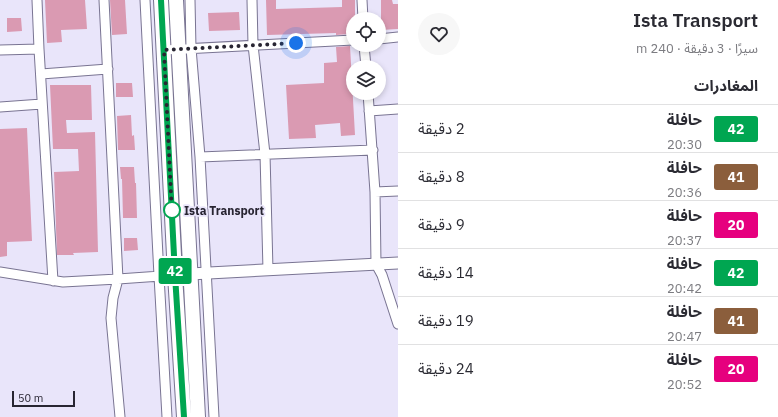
<!DOCTYPE html>
<html lang="ar">
<meta charset="utf-8">
<style>
:root{--surface:#fff;--page:#f7f7f7;--text:#2b2b33;--muted:#7c7c81;--line:#e1e1e2}
body{margin:0;font-family:"IBM Plex Sans","Noto Sans Arabic",sans-serif;background:var(--page);color:var(--text);direction:rtl;height:100vh;display:flex;flex-direction:column;font-size:15px;white-space:nowrap}
*{box-sizing:border-box;margin:0}
p{font-size:13px;color:var(--muted)}
.icon{flex:none;width:22px;height:22px;fill:none;stroke:currentColor;stroke-width:2;stroke-linecap:round;stroke-linejoin:round}
.map{position:relative;flex:1;overflow:hidden;direction:ltr}
.sheet{display:flex;flex-direction:column;background:var(--surface);width:380px}
.sheet>*{flex:none}
.badge{padding:0 8px;border-radius:3px;font-size:14px;line-height:26px}
.controls{position:absolute;left:346px;top:12px;display:grid;gap:8px}
.controls a{display:grid;place-items:center;width:40px;height:40px;border-radius:50%;background:var(--surface);box-shadow:0 2px 6px #0003;font-size:20px}
.scale{position:absolute;left:12px;bottom:10px;width:63px;box-sizing:border-box;padding-left:4px;border:2px solid #282532;border-top:0;font-size:11px;line-height:14px;white-space:nowrap;color:#282532;-webkit-text-stroke:3px #e9e5fa;paint-order:stroke}
.you{position:absolute;width:20px;height:20px;margin:-10px;border:3px solid #fff;border-radius:50%;background:#1a73e8;box-shadow:0 0 0 6px #1a73e833}
.map>.badge{position:absolute;translate:-50% -50%;box-shadow:0 0 0 2px #fff}
h2{padding:0 20px;font-size:15px;line-height:36px}
.round{display:grid;place-items:center;flex:none;width:42px;height:42px;border-radius:21px;background:var(--page)}
.headline{display:flex;align-items:center;justify-content:space-between;height:68px;padding:0 20px}
h1{font-size:19px;font-weight:600;line-height:30px}
ul{padding:0;list-style:none}
li{display:flex;align-items:center;gap:12px;height:48px;padding:0 20px;border-top:1px solid var(--line)}
li div{flex:1}
li b{display:block;font-size:15px}
li em{font-style:normal}
li .badge{min-width:44px;font-weight:700;text-align:center}
main{display:flex;flex:1;min-height:0}
.map>svg:first-child{display:block}
.building{fill:#da9ab2}
.lines{fill:none;stroke-linecap:round;stroke-linejoin:round}
.minor-casing{stroke:#797492;stroke-width:11}
.tertiary-casing{stroke:#797492;stroke-width:13}
.primary-casing{stroke:#797492;stroke-width:16}
.minor{stroke:#fff;stroke-width:9}
.tertiary{stroke:#fff;stroke-width:11}
.primary{stroke:#fff;stroke-width:14}
.line-casing{stroke:#fff;stroke-width:9}
.line{stroke:#00a651;stroke-width:6}
.walk{stroke:#282532;stroke-width:4;stroke-dasharray:0 7.2}
.stop-dot{fill:#fff;stroke:#00a651;stroke-width:2}
.labels{text-anchor:middle;dominant-baseline:central;stroke-width:3.5;stroke-linejoin:round;paint-order:stroke}
.stop-label{font-size:12px;font-weight:bold;fill:#282532;stroke:#e9e5fa;text-anchor:start}
</style>
<main>
<section class="sheet">
<div class="headline"><div><h1>Ista Transport</h1><p>سيرًا · 3 دقيقة · 240 m</p></div><a class="round"><svg class="icon" aria-label="heart" viewBox="0 0 24 24"><path d="M12 20l-8-8c-3-5 5-10 8-4 3-6 11-1 8 4z"/></svg></a></div>
<h2>المغادرات</h2>
<ul>
<li><span class="badge" style="background:#00a651;color:#fff">42</span><div><b>حافلة</b><p>20:30</p></div><em>2 دقيقة</em></li>
<li><span class="badge" style="background:#8b5e3c;color:#fff">41</span><div><b>حافلة</b><p>20:36</p></div><em>8 دقيقة</em></li>
<li><span class="badge" style="background:#e6007e;color:#fff">20</span><div><b>حافلة</b><p>20:37</p></div><em>9 دقيقة</em></li>
<li><span class="badge" style="background:#00a651;color:#fff">42</span><div><b>حافلة</b><p>20:42</p></div><em>14 دقيقة</em></li>
<li><span class="badge" style="background:#8b5e3c;color:#fff">41</span><div><b>حافلة</b><p>20:47</p></div><em>19 دقيقة</em></li>
<li><span class="badge" style="background:#e6007e;color:#fff">20</span><div><b>حافلة</b><p>20:52</p></div><em>24 دقيقة</em></li>
</ul>
</section>
<div class="map">
<svg width="398" height="417" viewBox="0 0 398 417">
<rect width="100%" height="100%" fill="#e9e5fa"/>
<!-- building -->
<path class="building" d="M 45,0 L 85,0 L 87,29 L 61,30 L 62,42 L 47,43 Z
M 110,0 L 125,0 L 127,34 L 112,35 Z
M 266,0 L 276,0 L 276,9 L 342,7 L 342,0 L 355,0 L 355,19 L 353,19 L 353,32 L 349,32 L 349,34 L 336,35 L 336,33 L 267,35 Z
M 381,0 L 392,0 L 393,4 L 398,4 L 398,29 L 381,30 Z
M 239,12 L 240,30 L 209,31 L 208,13 Z
M 7,18 L 21,18 L 22,31 L 7,32 Z
M 350,46 L 355,135 L 341,136 L 340,123 L 315,125 L 316,138 L 289,139 L 286,85 L 324,83 L 324,63 L 337,62 L 336,47 Z
M 116,83 L 132,83 L 133,97 L 116,97 Z
M 50,85 L 91,85 L 92,120 L 66,120 L 67,133 L 95,132 L 98,252 L 73,253 L 74,255 L 57,255 L 54,172 L 79,171 L 78,149 L 53,149 Z
M 131,115 L 132,136 L 134,135 L 135,150 L 118,150 L 117,116 Z
M 27,128 L 32,241 L 7,242 L 7,256 L 0,257 L 0,129 Z
M 120,167 L 134,167 L 135,183 L 136,183 L 137,218 L 123,218 L 122,179 L 121,179 Z
M 124,238 L 137,238 L 138,250 L 124,251 Z"/>
<g class="lines">
<defs>
<path id="minor" d="M 37,0 L 39,49 L 53,281
M 104,0 L 118,279 L 113,298 L 111,318 L 120,417
M 145,0 L 159,276 L 167,417
M 190,0 L 191,48 L 200,157 L 214,417
M 252,0 L 253,45 L 265,154 L 268,270
M 362,0 L 363,19
M 379,39 L 398,37
M 364,45 L 366,67
M 0,50 L 39,49
M 164,50 L 353,40
M 41,74 L 108,69
M 368,93 L 375,192 L 376,264 L 382,275 L 398,324
M 0,107 L 42,104
M 369,111 L 398,109
M 200,157 L 373,150
M 375,192 L 398,191
M 0,272 L 63,282 L 118,279 L 175,275"/>
<path id="tertiary" d="M 190,274 L 398,263"/>
<path id="primary" d="M 161,0 L 175,275 L 184,417
M 176,0 L 198,417"/>
</defs>
<!-- minor casing -->
<use href="#minor" class="minor-casing"/>
<!-- tertiary casing -->
<use href="#tertiary" class="tertiary-casing"/>
<!-- primary casing -->
<use href="#primary" class="primary-casing"/>
<!-- minor -->
<use href="#minor" class="minor"/>
<!-- tertiary -->
<use href="#tertiary" class="tertiary"/>
<!-- primary -->
<use href="#primary" class="primary"/>
</g>
<g class="lines">
<defs>
<path id="line" d="M 161,0 L 175,275 L 184,417"/>
</defs>
<!-- line casing -->
<use href="#line" class="line-casing"/>
<!-- line -->
<use href="#line" class="line"/>
<!-- walk -->
<path class="walk" d="M 172,210 L 172,215 L 164,50 L 296,43"/>
</g>
<!-- markers -->
<circle class="stop-dot" cx="172" cy="210" r="8"/>
<g class="labels">
<!-- stop labels -->
<g class="stop-label">
<text x="184" y="210">Ista Transport</text>
</g>
</g>
</svg>
<div class="controls">
<a><svg class="icon" aria-label="locate" viewBox="0 0 24 24"><circle cx="12" cy="12" r="6"/><path d="M12 2v4M12 18v4M2 12h4M18 12h4"/></svg></a>
<a><svg class="icon" aria-label="layers" viewBox="0 0 24 24"><path d="M12 4l9 5-9 5-9-5zM3 14l9 5 9-5"/></svg></a>
</div>
<div class="scale">50 m</div>
<div class="you" style="left:296px;top:43px"></div>
<b class="badge" style="left:175px;top:271px;background:#00a651;color:#fff">42</b>
</div>
</main>
